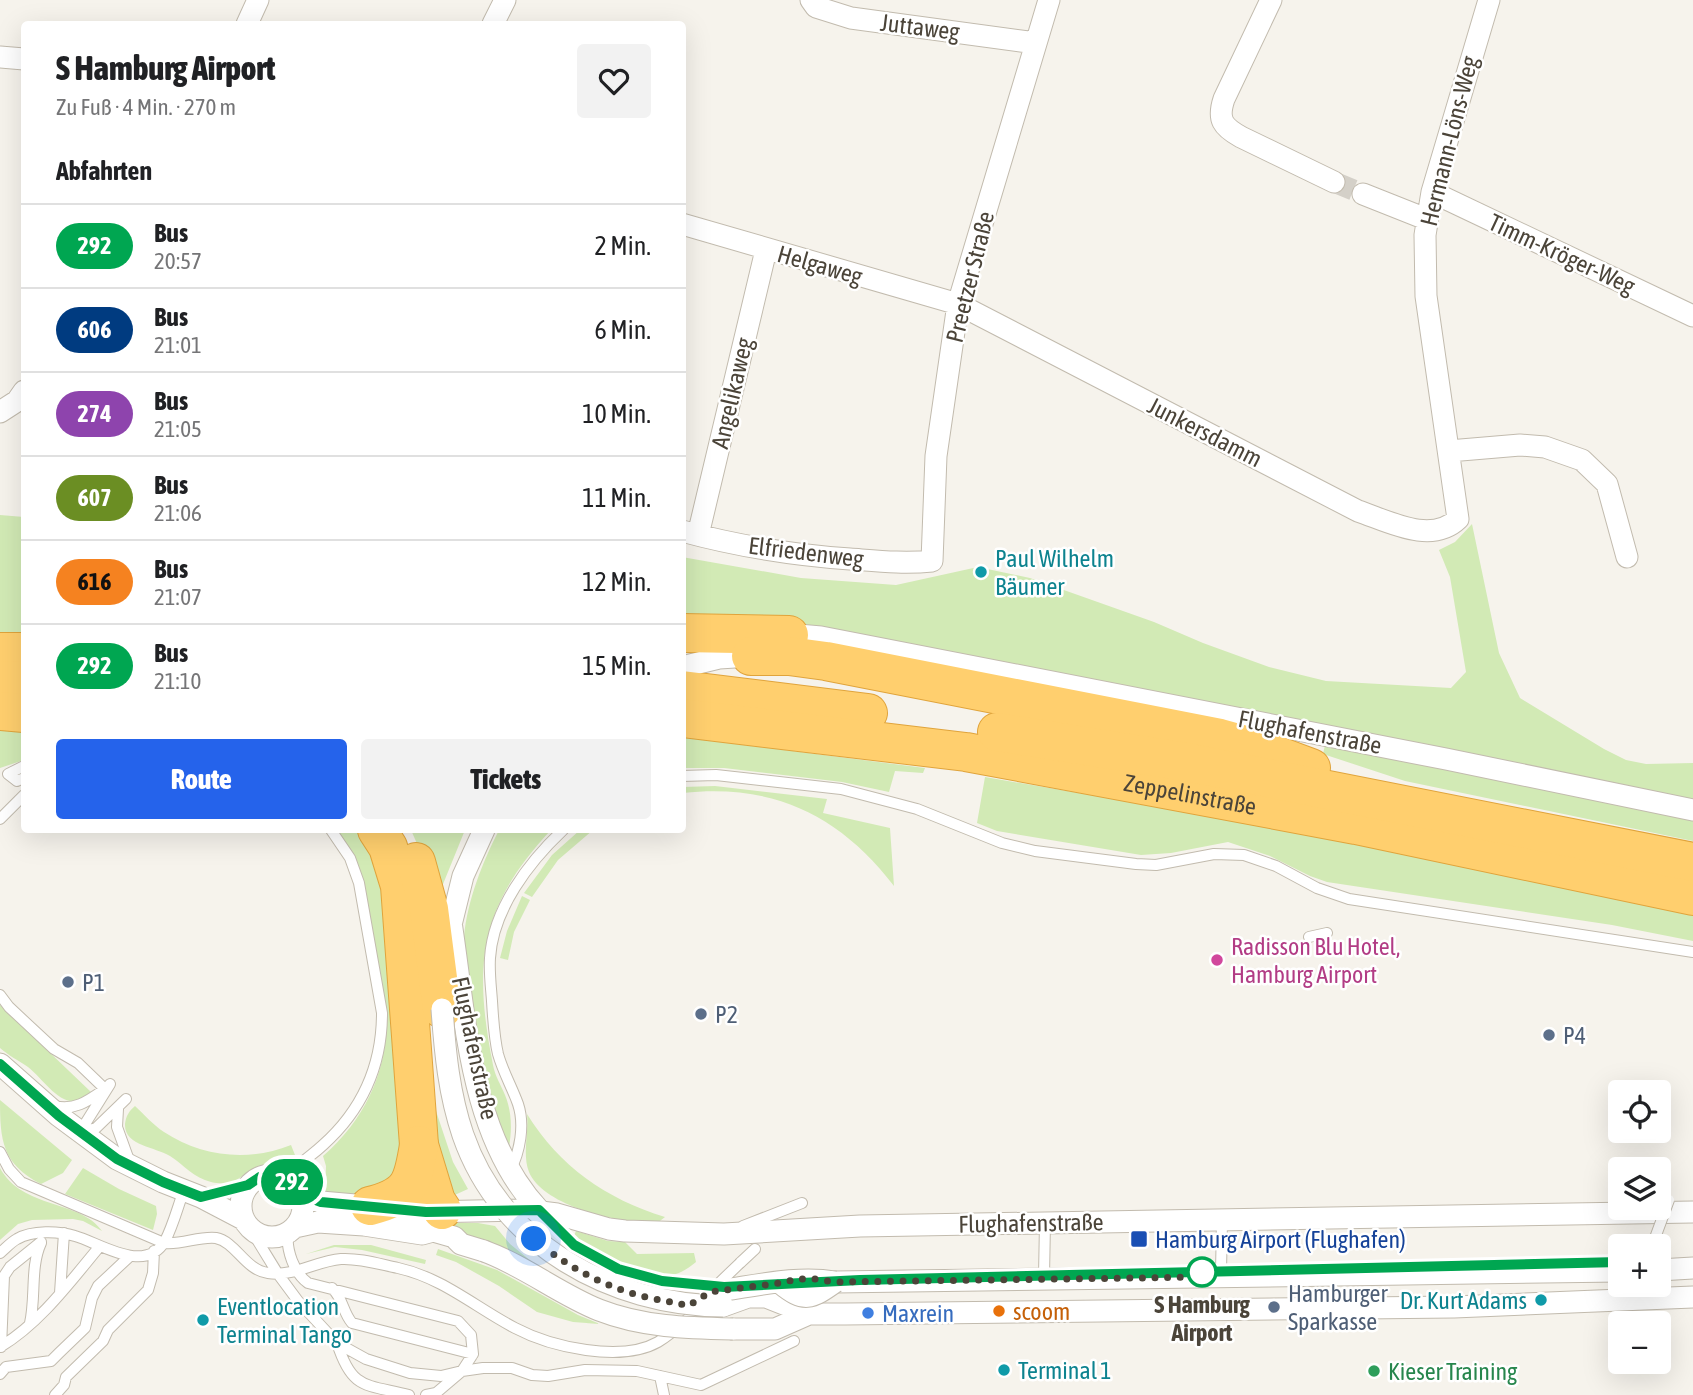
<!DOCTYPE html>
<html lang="de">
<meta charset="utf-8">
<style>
:root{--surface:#fff;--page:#f2f2f2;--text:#202124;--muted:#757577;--line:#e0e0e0;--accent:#2563eb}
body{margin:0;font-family:"Asap Condensed",sans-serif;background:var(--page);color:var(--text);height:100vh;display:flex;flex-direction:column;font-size:26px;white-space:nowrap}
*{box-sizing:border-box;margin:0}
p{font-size:23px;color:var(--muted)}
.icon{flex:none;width:38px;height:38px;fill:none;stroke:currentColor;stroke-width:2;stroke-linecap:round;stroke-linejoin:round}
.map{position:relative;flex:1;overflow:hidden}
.drawer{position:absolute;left:21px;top:21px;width:665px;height:812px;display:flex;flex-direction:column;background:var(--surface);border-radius:7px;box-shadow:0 7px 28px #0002}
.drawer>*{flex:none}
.badge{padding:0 14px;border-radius:23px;font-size:24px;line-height:46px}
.tools{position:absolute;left:1608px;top:1080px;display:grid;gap:14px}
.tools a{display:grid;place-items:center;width:63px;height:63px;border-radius:7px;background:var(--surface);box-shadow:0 7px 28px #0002;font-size:35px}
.you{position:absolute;width:35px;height:35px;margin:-18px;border:5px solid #fff;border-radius:50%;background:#1a73e8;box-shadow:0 0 0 10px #1a73e833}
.map>.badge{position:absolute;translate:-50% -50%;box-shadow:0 0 0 4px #fff}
h2{padding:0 35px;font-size:26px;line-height:63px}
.round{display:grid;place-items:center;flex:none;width:74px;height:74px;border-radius:7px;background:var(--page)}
.summary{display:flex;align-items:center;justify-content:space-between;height:119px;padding:0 35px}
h1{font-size:33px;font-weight:800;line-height:52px}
.action{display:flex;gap:14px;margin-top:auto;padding:14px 35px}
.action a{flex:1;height:80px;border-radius:7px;background:var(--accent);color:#fff;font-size:28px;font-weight:800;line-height:80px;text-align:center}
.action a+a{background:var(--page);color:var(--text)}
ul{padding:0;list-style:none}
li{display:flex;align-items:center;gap:21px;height:84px;padding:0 35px;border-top:2px solid var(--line)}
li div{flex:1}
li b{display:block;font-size:26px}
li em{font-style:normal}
li .badge{min-width:77px;font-weight:700;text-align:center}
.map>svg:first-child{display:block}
.green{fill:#d2eab5}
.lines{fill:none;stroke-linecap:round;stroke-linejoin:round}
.street-tunnel{stroke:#d4d0c8;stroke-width:21;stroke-dasharray:21 10;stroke-linecap:butt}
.lane-casing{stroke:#c2bbae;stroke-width:12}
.street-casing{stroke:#c2bbae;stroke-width:23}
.highway-casing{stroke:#e0a43c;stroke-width:40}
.lane{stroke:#fff;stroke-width:10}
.street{stroke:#fff;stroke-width:21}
.highway{stroke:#ffcf6e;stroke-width:38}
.lane-bridge-casing{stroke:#c2bbae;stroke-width:12;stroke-linecap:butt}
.street-bridge-casing{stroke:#c2bbae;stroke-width:23;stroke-linecap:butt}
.lane-bridge{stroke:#fff;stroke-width:10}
.street-bridge{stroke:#fff;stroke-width:21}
.line-casing{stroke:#fff;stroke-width:16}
.line{stroke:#00a651;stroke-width:10}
.walk{stroke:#4b4439;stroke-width:7;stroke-dasharray:0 12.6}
.culture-dot{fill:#0f9aa8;stroke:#fff;stroke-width:2.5}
.hotel-dot{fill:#d1479c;stroke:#fff;stroke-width:2.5}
.service-dot{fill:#5c6f8a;stroke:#fff;stroke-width:2.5}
.transit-dot{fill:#1a4fb4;stroke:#fff;stroke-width:2.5}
.stop-dot{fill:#fff;stroke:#00a651;stroke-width:3.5}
.food-dot{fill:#e8710a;stroke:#fff;stroke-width:2.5}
.shop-dot{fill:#3f7fe0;stroke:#fff;stroke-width:2.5}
.leisure-dot{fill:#2e9e5b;stroke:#fff;stroke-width:2.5}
.labels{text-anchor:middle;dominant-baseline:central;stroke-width:5;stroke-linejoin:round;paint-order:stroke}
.street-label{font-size:24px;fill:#4b4439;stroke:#fff}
.culture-label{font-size:24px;fill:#0d838f;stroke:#fff;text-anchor:start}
.hotel-label{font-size:24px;fill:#b23c85;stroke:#fff;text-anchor:start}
.service-label{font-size:24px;fill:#4e5e75;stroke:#fff;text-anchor:start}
.transit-label{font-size:24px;fill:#164399;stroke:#fff;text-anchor:start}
.stop-label{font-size:24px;font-weight:bold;fill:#4b4439;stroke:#fff}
.food-label{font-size:24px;fill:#c56008;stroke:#fff;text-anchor:start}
.shop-label{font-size:24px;fill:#366cbe;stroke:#fff;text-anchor:start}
.leisure-label{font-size:24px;fill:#27864d;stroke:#fff;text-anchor:start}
</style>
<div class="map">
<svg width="1693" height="1395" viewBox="0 0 1693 1395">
<rect width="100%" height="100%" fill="#f6f3ec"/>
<!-- green -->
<path class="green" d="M 0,515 L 24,517 L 24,633 L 0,633 Z
M 1472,524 L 1499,653 L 1520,698 L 1604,749 L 1626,760 L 1646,764 L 1693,763 L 1693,800 L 683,626 L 682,557 L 801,578 L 896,585 L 978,567 L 1030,578 L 1154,622 L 1203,643 L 1269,667 L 1326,681 L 1451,688 L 1466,672 L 1450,577 L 1439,550 L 1455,542 Z
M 0,721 L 24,723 L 24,760 L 0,768 Z
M 683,737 L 925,768 L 923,773 L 895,771 L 889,792 L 842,782 L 724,768 L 683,768 Z
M 1325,745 L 1693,820 L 1693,841 L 1405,781 L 1323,754 Z
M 985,777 L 1243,821 L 1693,907 L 1693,941 L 1612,925 L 1327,882 L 1310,876 L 1270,856 L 1228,842 L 1171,853 L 1141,855 L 997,831 L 977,823 Z
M 715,786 L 827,799 L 823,813 L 890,828 L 894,886 C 840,815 772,783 683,793 L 683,787 Z
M 337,830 L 367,830 L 378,849 L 408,1151 L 384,1195 L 325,1197 L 326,1166 L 323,1156 C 366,1119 390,1067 386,1010 L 358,865 Z
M 411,830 L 465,830 L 439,894 Z
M 499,830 L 551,830 C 479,907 473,964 493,1065 C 495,1076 501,1085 505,1095 C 512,1112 512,1130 509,1147 C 484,1102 477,1047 470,996 C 467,977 462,957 464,937 C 467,901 483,861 499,830 Z
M 580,830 L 593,830 L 558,860 L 532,897 L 524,893 L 552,855 Z
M 522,896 L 530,900 L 514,932 L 508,960 L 500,958 L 507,931 Z
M 0,1005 L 91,1092 C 66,1118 47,1082 28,1067 C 18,1060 9,1056 0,1048 Z
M 0,1100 L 72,1160 L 63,1173 L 41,1184 C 2,1164 0,1140 0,1100 Z
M 433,1102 L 453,1162 L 468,1189 L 448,1198 L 442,1194 Z
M 135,1106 C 144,1114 153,1125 164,1132 C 202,1157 249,1162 291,1145 L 295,1155 C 283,1165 275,1162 260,1167 C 240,1173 237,1188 211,1182 C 194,1178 184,1165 170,1156 C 156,1147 124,1146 125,1124 C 126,1116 129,1111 135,1106 Z
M 527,1114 C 559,1166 606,1199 665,1217 C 662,1219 659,1222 656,1223 C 651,1224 644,1222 639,1222 C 609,1220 542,1204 529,1172 C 522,1154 529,1133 527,1114 Z
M 0,1168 C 22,1209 81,1200 102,1231 L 83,1221 L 73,1219 L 32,1220 L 18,1224 L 0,1240 Z
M 83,1168 L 119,1189 L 156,1206 L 157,1214 L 153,1230 L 65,1194 Z
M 442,1223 L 478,1223 L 495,1226 L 510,1244 L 542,1270 L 442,1230 Z
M 576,1231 L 608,1241 L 625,1242 L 637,1254 L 694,1253 L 696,1262 C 690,1267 680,1274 672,1275 C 650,1279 592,1249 574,1236 Z
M 334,1245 L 371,1245 L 426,1260 L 425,1264 L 362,1250 L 335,1247 L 306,1254 Z
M 438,1249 L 497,1270 L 578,1315 L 600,1324 L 573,1322 L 537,1312 L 499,1286 L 456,1262 L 436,1255 Z"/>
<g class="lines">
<!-- street-tunnel -->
<path class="street-tunnel" d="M 1334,182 L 1363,194"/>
<defs>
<path id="lane" d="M 24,766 L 8,774 L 17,781 L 24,778
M 682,776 L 716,775 L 841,789 L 917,809 L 1002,843 L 1035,851 L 1136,864 L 1156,865 L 1214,854 L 1244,855 L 1276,866 L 1317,888 L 1349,899 L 1693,952
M 0,819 L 24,795
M 1309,937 L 1327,933
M 0,995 L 9,1007 L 54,1049 L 78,1063 L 105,1089
M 54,1106 C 75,1111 88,1101 105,1089
M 118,1109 L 117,1127 L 130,1163
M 80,1132 L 110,1084
M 83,1132 L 96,1128 L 126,1099
M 0,1152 L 9,1169 L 21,1182 L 164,1243 C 182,1245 199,1236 216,1238 C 236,1242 245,1270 268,1273 C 294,1277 316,1261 341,1259 C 360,1258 379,1264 398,1268 C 443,1278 475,1307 515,1328 C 551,1347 621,1363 658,1342 C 675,1332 689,1317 704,1305
M 510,1171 C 520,1152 525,1125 518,1104 C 512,1087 503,1072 498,1054 C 494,1037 493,1018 492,1001 C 491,987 489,972 490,958 C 493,909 529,862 563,830
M 289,1180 C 300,1160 307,1160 323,1145 C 362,1110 382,1065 382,1013 L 359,883 L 350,858 L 331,830
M 543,1215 C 588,1269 651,1282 717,1287
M 743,1226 L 802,1203
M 251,1230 L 278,1274 L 298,1301 L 337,1343 L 366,1359 L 410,1373 L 441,1376 L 462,1371 L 473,1354 L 471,1335 L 458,1321 L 308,1283 C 294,1273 286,1250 288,1233
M 0,1253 C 5,1249 11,1242 17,1239 C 32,1230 59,1231 75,1236 C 100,1243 145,1275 165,1241 C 173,1226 178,1206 184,1190
M 740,1263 L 755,1249
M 1221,1272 L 1222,1220
M 1044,1276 L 1045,1223
M 332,1288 C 344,1300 342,1311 352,1323 L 473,1354
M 60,1293 L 64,1233
M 30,1323 C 36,1297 30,1267 41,1243
M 337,1343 C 352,1390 365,1384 409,1395
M 0,1347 C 40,1323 70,1282 100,1246
M 1,1347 L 4,1276 L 10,1267 L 41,1242
M 0,1374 L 6,1367 L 51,1361 L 59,1353 L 85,1328 L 92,1298 L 98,1286 L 130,1256
M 660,1376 L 664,1395
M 55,1395 L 64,1385 L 66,1377 L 103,1341 L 108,1330 L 148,1290 L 153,1273 L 154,1251
M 426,1395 L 436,1393 L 462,1371 L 483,1368 L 512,1368 L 532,1375 L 548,1376 L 585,1370 L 637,1371 L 701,1385 L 794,1341"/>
<path id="street" d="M 811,0 L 816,7 L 851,18 L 1036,43
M 1271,0 L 1224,99 C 1217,120 1223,127 1241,137 L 1334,182
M 247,24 L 258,0
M 493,24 L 505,0
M 0,57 L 24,59
M 1432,192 L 1693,316
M 1363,194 L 1426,219
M 682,224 L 958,304 L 1358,511 C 1388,521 1431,545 1458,519 L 1426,296 L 1425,235 L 1432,192 L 1489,0
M 0,412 L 17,401 L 24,391
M 1449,451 L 1520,445 L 1545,447 L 1582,460 L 1607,484 L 1627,557
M 682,531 C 737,546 793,555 850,559 C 877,561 904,564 932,561 L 936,456 L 958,304 L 1049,0
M 698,535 L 766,250
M 682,667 L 719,658 L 751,656 L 798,635 L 821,637 L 1446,759 L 1693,810
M 451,922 C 466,1018 469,1135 539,1210
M 449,933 L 463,876 L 484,830
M 0,1064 L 59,1116 L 117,1159 L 163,1182 L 201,1197 L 243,1219
M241 1206a31 31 0 1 1 62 0a31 31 0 1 1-62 0Z
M 300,1193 L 321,1202 L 378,1207
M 364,1225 L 426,1212 L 525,1210 L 557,1214 L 609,1229 L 625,1231 L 724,1234 L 860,1226 L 1693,1212
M 295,1227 L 318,1222 L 364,1225 L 422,1234 L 433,1231 L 454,1237 L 461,1244 L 484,1251
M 1659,1270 L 1693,1268
M 835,1282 L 1620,1271
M 723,1306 L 748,1297 L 766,1297 L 809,1314 L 845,1314 L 1454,1307 L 1693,1297
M 733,1329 L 775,1329 L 809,1314"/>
<g id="highway">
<path d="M 682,633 L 789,635"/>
<path d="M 0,652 L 24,652"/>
<path d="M 751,656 L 789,656 L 826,661 L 1220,738 L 1260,749 L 1311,768"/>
<path d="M 0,680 L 24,681"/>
<path d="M 682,690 L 868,713"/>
<path d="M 0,711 L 24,713"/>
<path id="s1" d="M 682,718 L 966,752 L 1356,825 L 1693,896"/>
<path d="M 997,732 L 1186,762 L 1693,862"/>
<path d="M 377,830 L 388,847 L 400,886 L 419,1145 L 436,1201 L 442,1210"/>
<path d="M 416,862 L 429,909 L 442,1009"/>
<path d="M 370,1206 C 410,1196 413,1183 419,1145"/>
</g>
</defs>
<!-- lane casing -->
<use href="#lane" class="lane-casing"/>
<!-- street casing -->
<use href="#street" class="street-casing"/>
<!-- highway casing -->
<use href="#highway" class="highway-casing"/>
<!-- lane -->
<use href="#lane" class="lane"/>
<!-- street -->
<use href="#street" class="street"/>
<!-- highway -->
<use href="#highway" class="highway"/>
<defs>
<path id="lane-bridge" d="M 1652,1246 L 1669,1200
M 715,1287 L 740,1263"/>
<path id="street-bridge" d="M 442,1009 C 445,1052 449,1094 463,1135 C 501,1245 612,1305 723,1306
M 484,1251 C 525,1266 559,1294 599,1310 C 642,1327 688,1328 733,1329
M 780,1283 C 804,1303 811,1299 835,1282
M 710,1292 C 751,1287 795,1275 835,1282"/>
</defs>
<!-- lane-bridge casing -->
<use href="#lane-bridge" class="lane-bridge-casing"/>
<!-- street-bridge casing -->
<use href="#street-bridge" class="street-bridge-casing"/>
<!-- lane-bridge -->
<use href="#lane-bridge" class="lane-bridge"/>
<!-- street-bridge -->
<use href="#street-bridge" class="street-bridge"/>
</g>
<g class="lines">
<defs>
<path id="line" d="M 0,1064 L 59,1116 L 117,1159 L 163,1182 L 201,1197 L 248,1185 L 260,1177 L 275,1175 L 289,1180 L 300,1194 L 321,1202 L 426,1212 L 539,1210 L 574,1245 L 618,1269 L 662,1281 L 724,1287 L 860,1280 L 1620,1262"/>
</defs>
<!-- line casing -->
<use href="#line" class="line-casing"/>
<!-- line -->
<use href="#line" class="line"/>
<!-- walk -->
<path class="walk" d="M 534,1239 C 567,1267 608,1289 650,1298 C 663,1301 675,1302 688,1306 L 710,1292 L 780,1283 L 797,1279 L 815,1279 L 835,1282 L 1208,1277 L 1202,1272"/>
</g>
<!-- markers -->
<g class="culture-dot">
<circle cx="981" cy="572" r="7"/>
<circle cx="1541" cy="1300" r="7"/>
<circle cx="203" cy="1320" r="7"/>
<circle cx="1004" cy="1370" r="7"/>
</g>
<circle class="hotel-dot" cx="1217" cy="960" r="7"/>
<g class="service-dot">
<circle cx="68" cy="982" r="7"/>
<circle cx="701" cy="1014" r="7"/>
<circle cx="1549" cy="1035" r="7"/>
<circle cx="1274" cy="1307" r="7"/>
</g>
<rect class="transit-dot" x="1130" y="1230" width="18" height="18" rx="3.5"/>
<circle class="stop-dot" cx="1202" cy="1272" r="14"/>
<circle class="food-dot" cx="999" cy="1311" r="7"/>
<circle class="shop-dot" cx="868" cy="1313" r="7"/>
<circle class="leisure-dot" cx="1374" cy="1371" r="7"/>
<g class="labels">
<!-- street labels -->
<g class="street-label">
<text transform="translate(920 27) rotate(7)">Juttaweg</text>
<text transform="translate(1449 141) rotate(-76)">Hermann-Löns-Weg</text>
<text transform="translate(1562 254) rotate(25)">Timm-Kröger-Weg</text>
<text transform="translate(820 265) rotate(16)">Helgaweg</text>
<text transform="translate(970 277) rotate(-76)">Preetzer Straße</text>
<text transform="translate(732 393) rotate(-77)">Angelikaweg</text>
<text transform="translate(1205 432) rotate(27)">Junkersdamm</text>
<text transform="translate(806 552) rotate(7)">Elfriedenweg</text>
<text transform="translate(1310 732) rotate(11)">Flughafenstraße</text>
<text stroke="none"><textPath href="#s1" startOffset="514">Zeppelinstraße</textPath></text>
<text transform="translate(475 1048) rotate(78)">Flughafenstraße</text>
<text transform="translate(1031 1223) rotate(-1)">Flughafenstraße</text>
</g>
<!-- culture labels -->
<g class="culture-label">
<text x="995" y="558">Paul Wilhelm<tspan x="995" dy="28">Bäumer</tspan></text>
<text x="1527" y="1300" text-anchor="end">Dr. Kurt Adams</text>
<text x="217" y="1306">Eventlocation<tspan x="217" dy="28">Terminal Tango</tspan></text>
<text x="1018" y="1370">Terminal 1</text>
</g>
<!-- hotel labels -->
<g class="hotel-label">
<text x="1231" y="946">Radisson Blu Hotel,<tspan x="1231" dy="28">Hamburg Airport</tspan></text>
</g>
<!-- service labels -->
<g class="service-label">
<text x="82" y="982">P1</text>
<text x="715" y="1014">P2</text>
<text x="1563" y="1035">P4</text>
<text x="1288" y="1293">Hamburger<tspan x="1288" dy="28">Sparkasse</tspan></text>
</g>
<!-- transit labels -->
<g class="transit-label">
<text x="1155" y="1239">Hamburg Airport (Flughafen)</text>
</g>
<!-- stop labels -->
<g class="stop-label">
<text x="1202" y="1304">S Hamburg<tspan x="1202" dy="28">Airport</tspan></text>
</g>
<!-- food labels -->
<g class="food-label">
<text x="1013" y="1311">scoom</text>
</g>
<!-- shop labels -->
<g class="shop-label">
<text x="882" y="1313">Maxrein</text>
</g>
<!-- leisure labels -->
<g class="leisure-label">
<text x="1388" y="1371">Kieser Training</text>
</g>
</g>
</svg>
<div class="tools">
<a><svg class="icon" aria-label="locate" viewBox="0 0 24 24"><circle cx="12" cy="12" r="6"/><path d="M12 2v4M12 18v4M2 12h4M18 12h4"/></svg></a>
<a><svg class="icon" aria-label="layers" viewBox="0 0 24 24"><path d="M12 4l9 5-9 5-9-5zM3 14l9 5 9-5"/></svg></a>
<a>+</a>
<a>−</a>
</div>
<div class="you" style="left:534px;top:1239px"></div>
<b class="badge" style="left:292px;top:1182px;background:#00a651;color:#fff">292</b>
<section class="drawer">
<div class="summary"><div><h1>S Hamburg Airport</h1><p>Zu Fuß · 4 Min. · 270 m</p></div><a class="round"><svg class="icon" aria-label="heart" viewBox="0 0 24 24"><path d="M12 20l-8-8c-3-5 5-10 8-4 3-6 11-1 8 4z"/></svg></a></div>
<h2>Abfahrten</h2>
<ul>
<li><span class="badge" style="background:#00a651;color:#fff">292</span><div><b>Bus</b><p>20:57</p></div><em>2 Min.</em></li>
<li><span class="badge" style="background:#003b80;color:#fff">606</span><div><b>Bus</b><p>21:01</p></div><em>6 Min.</em></li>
<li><span class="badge" style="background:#8e44ad;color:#fff">274</span><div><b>Bus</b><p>21:05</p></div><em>10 Min.</em></li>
<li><span class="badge" style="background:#6b8e23;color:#fff">607</span><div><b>Bus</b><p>21:06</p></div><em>11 Min.</em></li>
<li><span class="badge" style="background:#f58220;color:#111">616</span><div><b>Bus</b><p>21:07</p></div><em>12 Min.</em></li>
<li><span class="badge" style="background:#00a651;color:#fff">292</span><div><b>Bus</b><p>21:10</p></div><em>15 Min.</em></li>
</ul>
<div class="action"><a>Route</a><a>Tickets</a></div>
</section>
</div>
